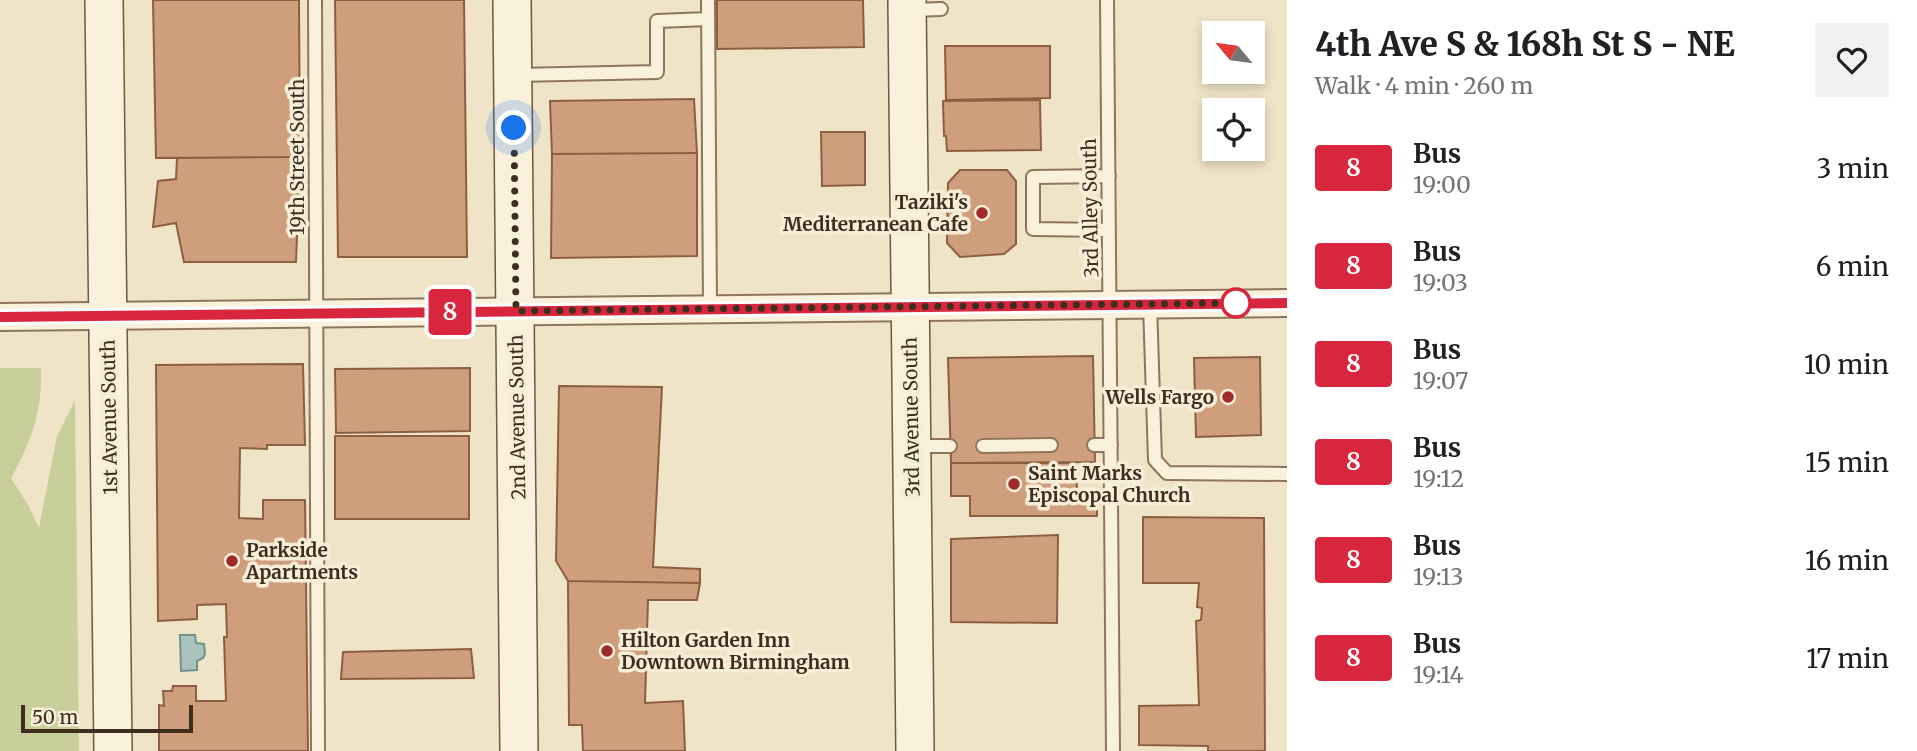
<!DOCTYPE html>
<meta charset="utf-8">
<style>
:root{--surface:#fff;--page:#f2f2f2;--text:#202124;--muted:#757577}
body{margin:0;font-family:Merriweather,serif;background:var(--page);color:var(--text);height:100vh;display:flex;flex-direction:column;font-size:26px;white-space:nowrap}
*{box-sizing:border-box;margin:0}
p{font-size:23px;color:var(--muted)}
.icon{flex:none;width:38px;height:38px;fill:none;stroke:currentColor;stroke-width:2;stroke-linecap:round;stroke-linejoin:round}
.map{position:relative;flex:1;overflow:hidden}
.sheet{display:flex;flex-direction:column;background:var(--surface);width:630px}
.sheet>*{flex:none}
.badge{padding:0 14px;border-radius:5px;font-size:24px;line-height:46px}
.needle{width:46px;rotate:299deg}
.fabs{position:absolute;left:1202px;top:21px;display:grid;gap:14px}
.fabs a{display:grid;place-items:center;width:63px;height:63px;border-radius:0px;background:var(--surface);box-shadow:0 4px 10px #0003;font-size:35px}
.scale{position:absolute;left:21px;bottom:18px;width:172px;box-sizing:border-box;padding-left:7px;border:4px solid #3d2e20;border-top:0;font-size:19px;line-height:24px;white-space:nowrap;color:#3d2e20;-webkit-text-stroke:5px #f7eed8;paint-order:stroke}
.you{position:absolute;width:35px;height:35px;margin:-18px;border:5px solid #fff;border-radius:50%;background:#1a73e8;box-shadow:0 0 0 10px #1a73e833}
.map>.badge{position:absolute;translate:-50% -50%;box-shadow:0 0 0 4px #fff}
.round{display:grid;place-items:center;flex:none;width:74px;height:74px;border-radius:0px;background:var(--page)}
.summary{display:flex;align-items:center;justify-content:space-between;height:119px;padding:0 28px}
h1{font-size:33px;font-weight:800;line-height:52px}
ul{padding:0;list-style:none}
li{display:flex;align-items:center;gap:21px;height:98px;padding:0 28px}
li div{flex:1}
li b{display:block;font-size:26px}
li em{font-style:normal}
li .badge{min-width:77px;font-weight:700;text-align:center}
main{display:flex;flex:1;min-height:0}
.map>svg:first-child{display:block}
.green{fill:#c9cf9b}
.water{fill:#a9c4bc;stroke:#6f938a;stroke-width:2}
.building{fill:#cf9f7d;stroke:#8d5f41;stroke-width:2}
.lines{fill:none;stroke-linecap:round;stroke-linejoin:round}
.lane-casing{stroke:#8d765c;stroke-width:16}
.street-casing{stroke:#8d765c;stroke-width:30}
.secondary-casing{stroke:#6f573f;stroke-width:40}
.lane{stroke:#faf1dc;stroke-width:12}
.street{stroke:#faf1dc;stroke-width:26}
.secondary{stroke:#faf1dc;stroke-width:37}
.line-casing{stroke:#fff;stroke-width:16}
.line{stroke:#d7263d;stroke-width:10}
.walk{stroke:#3d2e20;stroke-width:7;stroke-dasharray:0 12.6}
.poi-dot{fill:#9e2a2b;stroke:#f7eed8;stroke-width:2.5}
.stop-dot{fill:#fff;stroke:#d7263d;stroke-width:3.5}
.labels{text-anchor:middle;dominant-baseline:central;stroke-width:7;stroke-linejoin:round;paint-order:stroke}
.street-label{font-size:19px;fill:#3d2e20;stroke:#f7eed8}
.poi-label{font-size:19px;font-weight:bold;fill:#3d2e20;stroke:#f7eed8;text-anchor:start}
</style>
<main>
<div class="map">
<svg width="1287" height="751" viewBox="0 0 1287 751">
<rect width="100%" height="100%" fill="#f0e4c8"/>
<!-- green -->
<path class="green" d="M 0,368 L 41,368 C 43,408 31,443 11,478 L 27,503 L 39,528 L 57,436 L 75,400 L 79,751 L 0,751 Z"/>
<!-- water -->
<path class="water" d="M 180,635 L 195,635 L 196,643 L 204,644 L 205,654 L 203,658 L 197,661 L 197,670 L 181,671 Z"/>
<!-- building -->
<path class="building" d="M 153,0 L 299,0 L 300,157 L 156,158 Z
M 335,0 L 464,0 L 467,257 L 338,257 Z
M 717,0 L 863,0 L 864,47 L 717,49 Z
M 945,46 L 1050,46 L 1050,98 L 946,100 Z
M 694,99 L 697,153 L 552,154 L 550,101 Z
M 1040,100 L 1041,150 L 947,151 L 946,136 L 944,136 L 943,101 Z
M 821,132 L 865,132 L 865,185 L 822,186 Z
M 697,153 L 697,256 L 551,258 L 552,154 Z
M 300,157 L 296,262 L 184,262 L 176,223 L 153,227 L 158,181 L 176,179 L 177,158 Z
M 960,170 L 1007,170 L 1016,181 L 1016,244 L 1004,254 L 960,257 L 947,243 L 948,183 Z
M 1093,356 L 1095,462 L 951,463 L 948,358 Z
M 1260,357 L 1261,435 L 1196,437 L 1194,358 Z
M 303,364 L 305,445 L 267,445 L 267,449 L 240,448 L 239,518 L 263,519 L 263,500 L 305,500 L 308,751 L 159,751 L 159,705 L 164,706 L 163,691 L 172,691 L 173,686 L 196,686 L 196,701 L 226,701 L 224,637 L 227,637 L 226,604 L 197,605 L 197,619 L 158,621 L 156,365 Z
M 470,368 L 470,431 L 336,433 L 335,369 Z
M 559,386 L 662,387 L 653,567 L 700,569 L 700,583 L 568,581 L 556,561 Z
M 335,436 L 469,436 L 469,519 L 335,519 Z
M 951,463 L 1076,463 L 1077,494 L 1097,494 L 1097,516 L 970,516 L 970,496 L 951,496 Z
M 1143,517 L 1264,518 L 1265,751 L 1208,751 L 1208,746 L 1139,745 L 1139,706 L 1199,705 L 1196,621 L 1201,620 L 1202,608 L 1197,607 L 1199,583 L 1143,583 Z
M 1058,535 L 1057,623 L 951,622 L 951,539 Z
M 568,581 L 700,583 L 697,600 L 648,600 L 645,703 L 683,701 L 685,751 L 583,751 L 582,725 L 569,725 Z
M 471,649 L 474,678 L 341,679 L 343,652 Z"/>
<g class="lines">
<defs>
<path id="lane" d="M 315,0 L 318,751
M 708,0 L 710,309
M 1107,0 L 1113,751
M 911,10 L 941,9
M 517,75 L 657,72 L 657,21 L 708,19
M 1109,176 L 1033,177 L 1033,229 L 1109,230
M 1150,304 L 1155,460 L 1167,473 L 1287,474
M 1094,445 L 1111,445
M 915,446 L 950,446
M 983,446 L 1051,445"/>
<path id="street" d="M 0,317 L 1287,303"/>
<path id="secondary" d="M 104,0 L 113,751
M 512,0 L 519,751
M 907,0 L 915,751"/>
</defs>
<!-- lane casing -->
<use href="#lane" class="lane-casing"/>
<!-- street casing -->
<use href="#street" class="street-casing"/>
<!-- secondary casing -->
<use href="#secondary" class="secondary-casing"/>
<!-- lane -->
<use href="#lane" class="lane"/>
<!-- street -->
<use href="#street" class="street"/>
<!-- secondary -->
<use href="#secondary" class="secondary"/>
</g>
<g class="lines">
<defs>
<path id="line" d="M 0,317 L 1287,303"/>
</defs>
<!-- line casing -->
<use href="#line" class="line-casing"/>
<!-- line -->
<use href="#line" class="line"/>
<!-- walk -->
<path class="walk" d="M 514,128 L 516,311 L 1236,303"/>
</g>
<!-- markers -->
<g class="poi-dot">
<circle cx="982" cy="213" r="7"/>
<circle cx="1228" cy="397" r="7"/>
<circle cx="1014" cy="484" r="7"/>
<circle cx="232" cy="561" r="7"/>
<circle cx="607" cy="651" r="7"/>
</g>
<circle class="stop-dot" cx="1236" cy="303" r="14"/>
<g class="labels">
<!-- street labels -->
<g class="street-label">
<text transform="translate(297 157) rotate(-90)">19th Street South</text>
<text transform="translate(1090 208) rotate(-91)">3rd Alley South</text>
<text transform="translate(109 417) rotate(-91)">1st Avenue South</text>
<text transform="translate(517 417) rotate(-91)">2nd Avenue South</text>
<text transform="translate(911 417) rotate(-91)">3rd Avenue South</text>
</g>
<!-- poi labels -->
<g class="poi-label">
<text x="968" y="202" text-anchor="end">Taziki's<tspan x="968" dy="22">Mediterranean Cafe</tspan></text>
<text x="1214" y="397" text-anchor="end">Wells Fargo</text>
<text x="1028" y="473">Saint Marks<tspan x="1028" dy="22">Episcopal Church</tspan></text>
<text x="246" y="550">Parkside<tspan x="246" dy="22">Apartments</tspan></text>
<text x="621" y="640">Hilton Garden Inn<tspan x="621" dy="22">Downtown Birmingham</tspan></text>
</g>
</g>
</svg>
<div class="fabs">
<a><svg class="needle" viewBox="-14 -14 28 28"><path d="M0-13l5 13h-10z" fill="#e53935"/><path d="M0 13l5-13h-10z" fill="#757577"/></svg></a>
<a><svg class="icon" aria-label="locate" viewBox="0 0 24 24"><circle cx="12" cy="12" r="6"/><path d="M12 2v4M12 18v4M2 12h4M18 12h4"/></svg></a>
</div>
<div class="scale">50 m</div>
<div class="you" style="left:514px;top:128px"></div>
<b class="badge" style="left:450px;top:312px;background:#d7263d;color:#fff">8</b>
</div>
<section class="sheet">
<div class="summary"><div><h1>4th Ave S &amp; 168h St S - NE</h1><p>Walk · 4 min · 260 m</p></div><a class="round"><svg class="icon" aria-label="heart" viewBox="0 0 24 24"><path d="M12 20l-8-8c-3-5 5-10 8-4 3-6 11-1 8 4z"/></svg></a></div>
<ul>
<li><span class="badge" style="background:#d7263d;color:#fff">8</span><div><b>Bus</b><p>19:00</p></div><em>3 min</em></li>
<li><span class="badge" style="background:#d7263d;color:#fff">8</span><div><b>Bus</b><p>19:03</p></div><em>6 min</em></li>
<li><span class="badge" style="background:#d7263d;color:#fff">8</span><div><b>Bus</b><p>19:07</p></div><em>10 min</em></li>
<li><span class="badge" style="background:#d7263d;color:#fff">8</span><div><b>Bus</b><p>19:12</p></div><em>15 min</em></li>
<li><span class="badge" style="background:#d7263d;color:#fff">8</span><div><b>Bus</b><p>19:13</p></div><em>16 min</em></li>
<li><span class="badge" style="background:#d7263d;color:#fff">8</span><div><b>Bus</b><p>19:14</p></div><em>17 min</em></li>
</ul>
</section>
</main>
